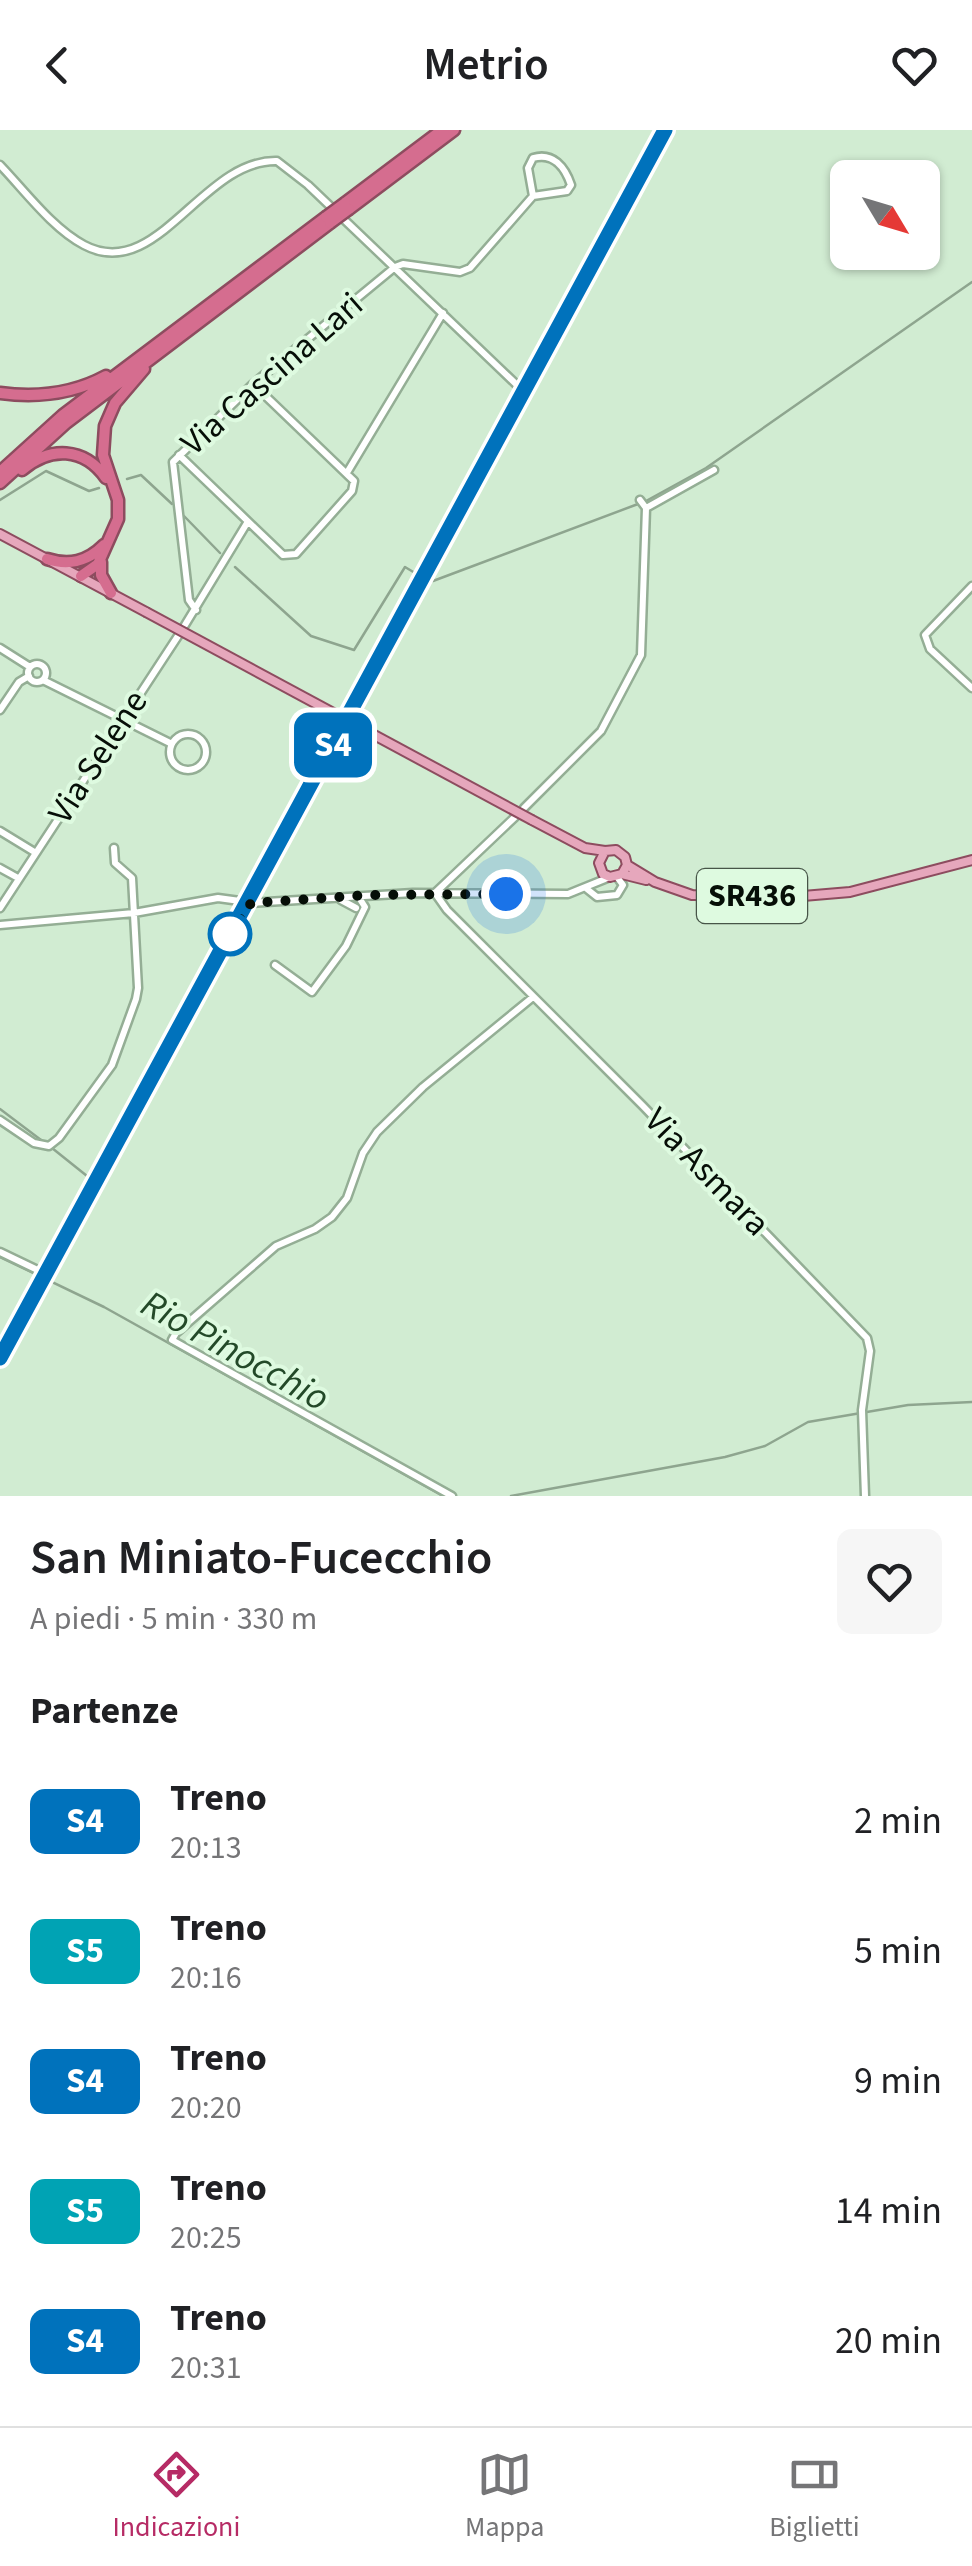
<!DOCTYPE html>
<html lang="it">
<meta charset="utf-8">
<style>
:root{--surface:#fff;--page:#f6f6f6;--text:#202124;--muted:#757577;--line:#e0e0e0;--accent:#b62b65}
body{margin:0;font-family:"Source Sans 3",sans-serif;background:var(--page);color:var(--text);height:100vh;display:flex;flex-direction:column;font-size:38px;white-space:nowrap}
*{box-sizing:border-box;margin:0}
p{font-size:32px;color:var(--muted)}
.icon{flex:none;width:55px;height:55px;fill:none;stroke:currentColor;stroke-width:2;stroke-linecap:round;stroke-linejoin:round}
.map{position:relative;height:1366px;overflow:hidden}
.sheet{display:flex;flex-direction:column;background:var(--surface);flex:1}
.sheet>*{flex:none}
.badge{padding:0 20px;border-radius:15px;font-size:35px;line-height:65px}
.needle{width:65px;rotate:128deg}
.fabs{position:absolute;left:830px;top:30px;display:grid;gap:20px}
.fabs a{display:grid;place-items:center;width:110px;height:110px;border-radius:15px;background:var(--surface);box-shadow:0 2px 8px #0004;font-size:50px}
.you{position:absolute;width:50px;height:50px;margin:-25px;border:8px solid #fff;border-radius:50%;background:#1a73e8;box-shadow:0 0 0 15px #1a73e833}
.map>.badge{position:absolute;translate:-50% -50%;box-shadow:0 0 0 5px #fff}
h2{padding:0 30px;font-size:38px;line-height:90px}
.round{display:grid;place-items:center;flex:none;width:105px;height:105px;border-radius:15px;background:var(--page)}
.summary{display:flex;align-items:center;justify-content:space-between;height:170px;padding:0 30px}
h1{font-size:48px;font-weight:600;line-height:75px}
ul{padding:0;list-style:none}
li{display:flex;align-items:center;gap:30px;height:130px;padding:0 30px}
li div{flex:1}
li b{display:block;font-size:38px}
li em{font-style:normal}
li .badge{min-width:110px;font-weight:700;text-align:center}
header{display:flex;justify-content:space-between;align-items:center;height:130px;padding:0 30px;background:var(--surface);font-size:45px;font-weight:600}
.tabs{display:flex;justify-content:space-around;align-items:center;height:140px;border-top:2px solid var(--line);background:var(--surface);font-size:28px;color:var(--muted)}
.tabs a{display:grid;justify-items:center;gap:5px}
.tabs .on{color:var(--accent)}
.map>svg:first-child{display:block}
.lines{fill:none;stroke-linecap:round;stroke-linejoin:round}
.stream{stroke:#8ea58f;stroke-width:2.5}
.minor-casing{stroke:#94ae95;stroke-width:11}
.major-casing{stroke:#8d4c5f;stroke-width:12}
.highway-casing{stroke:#8d4c5f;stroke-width:15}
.minor{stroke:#fff;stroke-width:6}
.major{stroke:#e6a7bc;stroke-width:8}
.highway{stroke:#d56d8f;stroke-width:10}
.rail{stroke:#242f25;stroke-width:2.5;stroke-dasharray:18 18;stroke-linecap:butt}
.major-bridge-casing{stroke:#8d4c5f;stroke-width:12;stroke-linecap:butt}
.highway-bridge-casing{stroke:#8d4c5f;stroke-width:15;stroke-linecap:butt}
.major-bridge{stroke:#e6a7bc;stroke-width:8}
.highway-bridge{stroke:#d56d8f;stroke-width:10}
.line-casing{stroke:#fff;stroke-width:22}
.line{stroke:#0072bc;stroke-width:15}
.walk{stroke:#060e07;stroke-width:10;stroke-dasharray:0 18}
.stop-dot{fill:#fff;stroke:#0072bc;stroke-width:5}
.labels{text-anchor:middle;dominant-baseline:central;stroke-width:8;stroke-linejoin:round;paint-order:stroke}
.shield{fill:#defae0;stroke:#475548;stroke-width:2.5}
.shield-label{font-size:32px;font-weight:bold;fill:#060e07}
.street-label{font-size:35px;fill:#060e07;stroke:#defae0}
.water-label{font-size:38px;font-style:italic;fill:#234928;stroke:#defae0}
</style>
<header><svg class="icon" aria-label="back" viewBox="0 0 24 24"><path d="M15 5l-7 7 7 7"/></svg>Metrio<svg class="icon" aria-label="heart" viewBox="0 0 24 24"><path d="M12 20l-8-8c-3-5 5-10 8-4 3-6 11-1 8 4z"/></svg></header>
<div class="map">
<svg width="972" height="1366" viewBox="0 0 972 1366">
<rect width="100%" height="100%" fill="#d1ecd2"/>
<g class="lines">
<!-- stream -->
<path class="stream" d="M 127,349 L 141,345 L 172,374
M 0,370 L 46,341 L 89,361 L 99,358
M 646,371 L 706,338 L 972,152
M 184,386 L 220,423
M 235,437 L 311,506 L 354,520 L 405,437 L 415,443
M 433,451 L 638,374
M 0,979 L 45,1013
M 52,1018 L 87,1046
M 0,1127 L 104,1177 L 443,1366
M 511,1366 L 725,1327 L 765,1316 L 808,1292 L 908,1275 L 972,1272"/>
<defs>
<path id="minor" d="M 0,35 C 25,61 52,98 84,115 C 157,154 202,29 277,31 L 308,55 L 517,255
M 179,325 L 283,425 L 296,424 L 352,361 L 354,351 L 253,254
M 348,341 L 443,183
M 640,370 L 646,378
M 646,378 L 714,340
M 972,456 L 925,505 L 930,519 L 972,558
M 196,480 L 189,470 L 173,332 L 253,254 L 395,137 L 403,134 L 460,142 L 470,138 L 533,66 L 567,61 L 571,55 C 565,37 553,22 533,28 L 528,38 L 533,66
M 185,495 L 247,393
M 0,518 L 30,537
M28 543a9 9 0 1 1 18 0a9 9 0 1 1-18 0Z
M 43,550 L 172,614
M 0,580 L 19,552 L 29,546
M170 622a18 18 0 1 1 36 0a18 18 0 1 1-36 0Z
M 524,678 L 601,601 L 641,525 L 646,378
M 515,687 L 435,763 L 447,780 L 642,975 L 867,1208 L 870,1221 L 862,1280 L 865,1366
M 0,701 L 36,723
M 0,738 L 18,748
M 587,759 L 597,767 L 617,765 L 623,755 L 617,747
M 341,770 L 356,778
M 251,773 L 413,763 L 568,764 L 610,747
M 0,778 L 178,506
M 0,795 L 134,783 L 218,768 L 240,771
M 275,835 L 312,862 L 346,816 L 365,777 L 358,766
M 0,990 L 34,1013 L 49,1016 L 59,1008 L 112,935 L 136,869 L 138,858 L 132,748 L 115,733 L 114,718
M 0,1122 L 48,1145
M 452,1366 L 172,1210 L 176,1203 L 276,1116 L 315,1099 L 332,1087 L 347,1068 L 363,1023 L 377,1002 L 423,957 L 533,867"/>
<path id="major" d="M 0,404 L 146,482
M 532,690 L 585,718 L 605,721
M 627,735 L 655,752 L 692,765 L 803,766 L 850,762 L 972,730
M 622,744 L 627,735 L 625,727 L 616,720 L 605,721 L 599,733 L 603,744 L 610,747 L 622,744 L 646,750"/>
<path id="highway" d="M 345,73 L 442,0
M 349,79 L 454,0
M 0,263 C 38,268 73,264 106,246
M 22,340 C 50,316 84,317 106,348
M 0,342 L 63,285 L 326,87
M 0,353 L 66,293 L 330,93
M 47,429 C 69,436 87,432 104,415
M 101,432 L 101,445 L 111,463
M 81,446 L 98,434 L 118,389 L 118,370 L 103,325 L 105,296 L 115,273 L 144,239"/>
</defs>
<!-- minor casing -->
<use href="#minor" class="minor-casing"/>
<!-- major casing -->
<use href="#major" class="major-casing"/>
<!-- highway casing -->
<use href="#highway" class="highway-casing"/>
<!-- minor -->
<use href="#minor" class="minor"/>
<!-- major -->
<use href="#major" class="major"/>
<!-- highway -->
<use href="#highway" class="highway"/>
<!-- rail -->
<path class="rail" d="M 0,1229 L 665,0"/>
<defs>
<path id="major-bridge" d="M 146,482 L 532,690"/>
<path id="highway-bridge" d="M 326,87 L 345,73
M 330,93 L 349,79"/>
</defs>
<!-- major-bridge casing -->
<use href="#major-bridge" class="major-bridge-casing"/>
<!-- highway-bridge casing -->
<use href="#highway-bridge" class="highway-bridge-casing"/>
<!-- major-bridge -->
<use href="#major-bridge" class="major-bridge"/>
<!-- highway-bridge -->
<use href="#highway-bridge" class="highway-bridge"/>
</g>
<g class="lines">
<defs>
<path id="line" d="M 0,1228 L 665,0"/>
</defs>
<!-- line casing -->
<use href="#line" class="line-casing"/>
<!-- line -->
<use href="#line" class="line"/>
<!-- walk -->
<path class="walk" d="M 230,804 L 251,773 L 369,765 L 506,764"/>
</g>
<!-- markers -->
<circle class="stop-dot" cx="230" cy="804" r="20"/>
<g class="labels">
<!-- shield labels -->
<rect class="shield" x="697" y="739" width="110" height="54" rx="8"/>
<g class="shield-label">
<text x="752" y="766">SR436</text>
</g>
<!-- street labels -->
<g class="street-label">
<text transform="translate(272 244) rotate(-41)">Via Cascina Lari</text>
<text transform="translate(98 627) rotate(-57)">Via Selene</text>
<text transform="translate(707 1042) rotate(46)">Via Asmara</text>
</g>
<!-- water labels -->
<g class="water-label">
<text transform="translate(235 1221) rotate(29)">Rio Pinocchio</text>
</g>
</g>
</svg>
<div class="fabs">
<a><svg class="needle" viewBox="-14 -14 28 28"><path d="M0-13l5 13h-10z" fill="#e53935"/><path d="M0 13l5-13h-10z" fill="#757577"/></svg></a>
</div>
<div class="you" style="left:506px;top:764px"></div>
<b class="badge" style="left:333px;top:615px;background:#0072bc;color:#fff">S4</b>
</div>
<section class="sheet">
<div class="summary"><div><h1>San Miniato-Fucecchio</h1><p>A piedi · 5 min · 330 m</p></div><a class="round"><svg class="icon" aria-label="heart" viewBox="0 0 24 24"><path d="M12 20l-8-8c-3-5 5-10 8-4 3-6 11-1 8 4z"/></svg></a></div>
<h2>Partenze</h2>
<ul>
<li><span class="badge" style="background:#0072bc;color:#fff">S4</span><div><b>Treno</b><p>20:13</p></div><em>2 min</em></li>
<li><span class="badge" style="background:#00a3b4;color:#fff">S5</span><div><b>Treno</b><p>20:16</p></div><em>5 min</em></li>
<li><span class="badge" style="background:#0072bc;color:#fff">S4</span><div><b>Treno</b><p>20:20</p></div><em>9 min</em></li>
<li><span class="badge" style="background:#00a3b4;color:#fff">S5</span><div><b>Treno</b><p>20:25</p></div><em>14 min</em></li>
<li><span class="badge" style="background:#0072bc;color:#fff">S4</span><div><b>Treno</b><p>20:31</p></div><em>20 min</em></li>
</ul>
</section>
<nav class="tabs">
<a class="on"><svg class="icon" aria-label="directions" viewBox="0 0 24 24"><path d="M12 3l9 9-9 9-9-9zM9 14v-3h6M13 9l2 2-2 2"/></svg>Indicazioni</a>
<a><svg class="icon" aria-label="map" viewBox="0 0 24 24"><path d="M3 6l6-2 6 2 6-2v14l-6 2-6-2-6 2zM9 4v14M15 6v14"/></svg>Mappa</a>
<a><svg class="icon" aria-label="tickets" viewBox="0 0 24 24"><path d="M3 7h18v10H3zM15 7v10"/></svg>Biglietti</a>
</nav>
